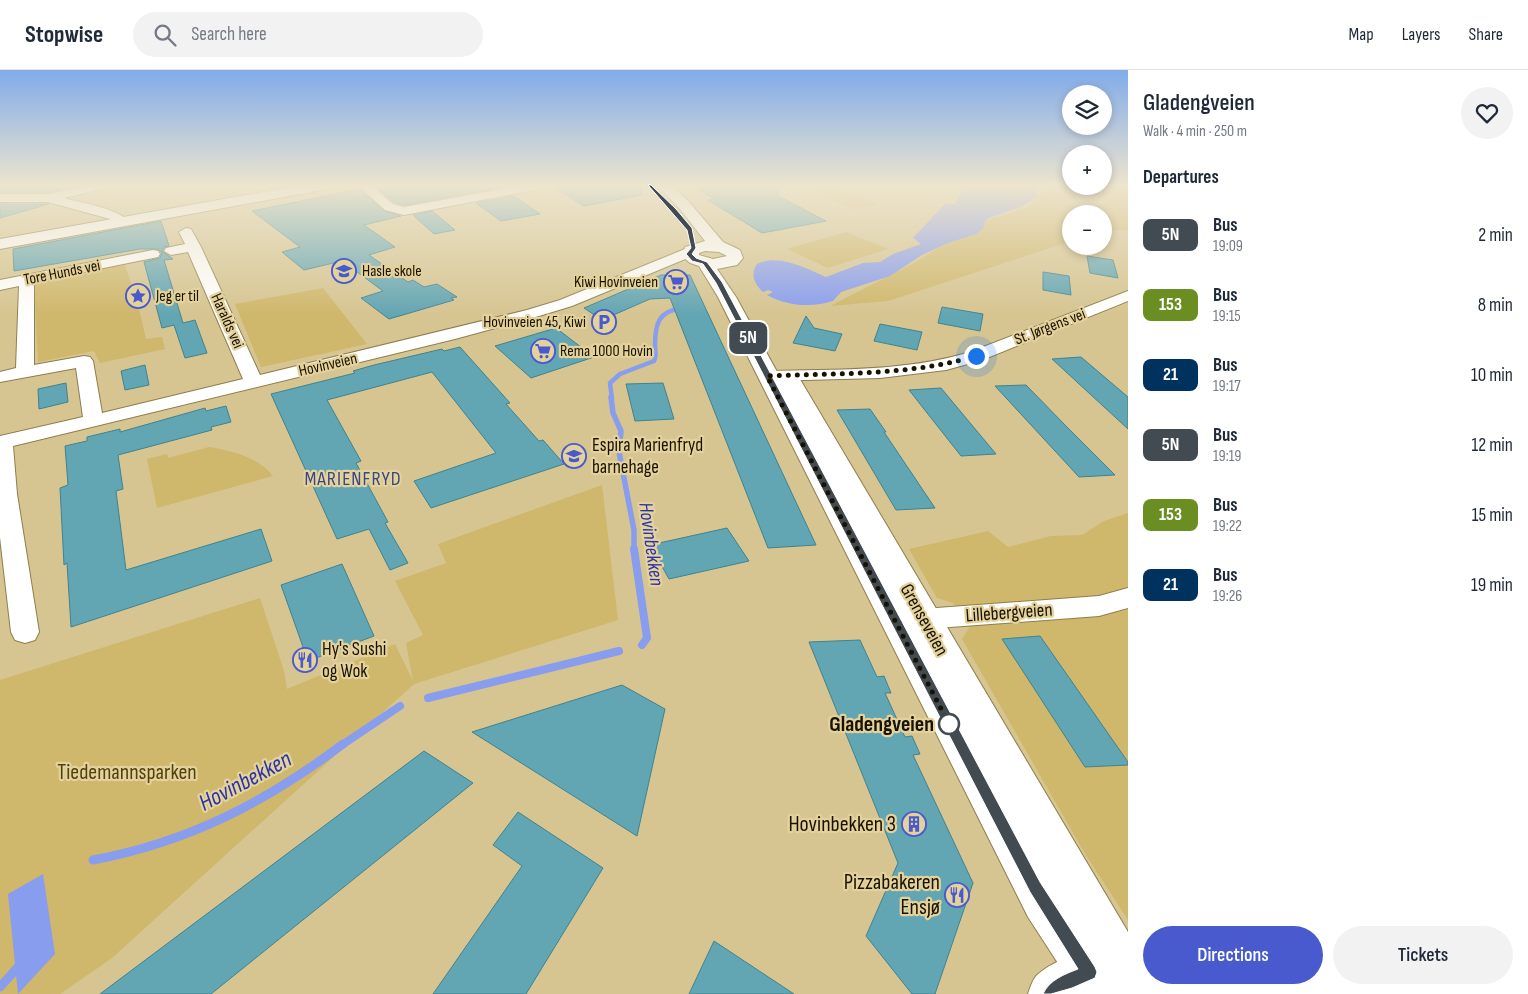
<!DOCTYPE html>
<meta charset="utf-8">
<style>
:root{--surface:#fff;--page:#f2f2f3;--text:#1f2937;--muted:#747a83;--line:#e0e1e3;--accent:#485ace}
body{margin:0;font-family:"Sofia Sans Condensed",sans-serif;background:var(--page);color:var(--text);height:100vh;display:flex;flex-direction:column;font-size:19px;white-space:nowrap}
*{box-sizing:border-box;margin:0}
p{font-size:16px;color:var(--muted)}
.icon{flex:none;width:28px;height:28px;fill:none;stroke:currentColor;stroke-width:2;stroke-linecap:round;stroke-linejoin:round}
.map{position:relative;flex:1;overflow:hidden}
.drawer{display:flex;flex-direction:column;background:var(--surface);width:400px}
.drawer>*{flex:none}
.badge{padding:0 10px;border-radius:8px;font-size:18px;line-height:32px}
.fabs{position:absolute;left:1062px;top:15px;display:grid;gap:10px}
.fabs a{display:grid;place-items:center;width:50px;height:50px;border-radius:50%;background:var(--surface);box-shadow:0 2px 8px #0003;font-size:25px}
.you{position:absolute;width:25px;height:25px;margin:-12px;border:4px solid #fff;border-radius:50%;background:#1a73e8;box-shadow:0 0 0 8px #1a73e833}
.map>.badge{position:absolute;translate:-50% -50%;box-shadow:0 0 0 2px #fff}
h2{padding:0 15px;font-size:19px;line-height:45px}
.round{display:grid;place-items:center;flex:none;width:52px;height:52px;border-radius:26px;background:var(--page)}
.head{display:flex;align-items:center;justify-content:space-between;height:85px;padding:0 15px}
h1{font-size:24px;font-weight:600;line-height:38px}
.primary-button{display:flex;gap:10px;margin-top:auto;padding:10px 15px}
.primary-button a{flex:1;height:58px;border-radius:30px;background:var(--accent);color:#fff;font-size:20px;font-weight:600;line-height:58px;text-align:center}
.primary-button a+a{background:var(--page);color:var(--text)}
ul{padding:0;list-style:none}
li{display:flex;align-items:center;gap:15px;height:70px;padding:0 15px}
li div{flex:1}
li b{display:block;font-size:19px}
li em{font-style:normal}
li .badge{min-width:55px;font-weight:700;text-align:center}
header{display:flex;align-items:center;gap:30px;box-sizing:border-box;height:70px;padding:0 25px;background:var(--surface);border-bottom:1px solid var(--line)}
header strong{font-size:24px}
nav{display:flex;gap:28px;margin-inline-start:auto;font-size:18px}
.search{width:350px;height:45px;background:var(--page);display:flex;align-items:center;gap:12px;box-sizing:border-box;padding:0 18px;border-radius:28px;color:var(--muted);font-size:19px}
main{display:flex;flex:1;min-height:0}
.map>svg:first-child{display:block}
.green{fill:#cfb76b}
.water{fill:#889dee}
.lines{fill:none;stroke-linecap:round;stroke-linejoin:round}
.stream-far3{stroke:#889dee;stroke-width:4.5}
.stream-far2{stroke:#889dee;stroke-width:5.5}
.stream-far1{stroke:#889dee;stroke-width:8}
.stream{stroke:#889dee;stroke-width:9}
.building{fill:#62a5b3;stroke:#3f8390}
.minor-casing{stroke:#8e7e4c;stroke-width:2}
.tertiary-casing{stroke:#8e7e4c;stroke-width:2}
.secondary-casing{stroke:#8e7e4c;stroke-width:2}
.minor{fill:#fff;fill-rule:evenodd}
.tertiary{fill:#fff;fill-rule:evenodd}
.secondary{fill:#fff;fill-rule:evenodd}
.line{fill:#424a52;stroke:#fff}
.walk{stroke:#191201;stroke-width:5;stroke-dasharray:0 9}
.stop-dot{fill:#fff;stroke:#424a52;stroke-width:2.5}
.labels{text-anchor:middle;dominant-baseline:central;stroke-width:4.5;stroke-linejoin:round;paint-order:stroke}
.far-poi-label{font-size:16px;fill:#191201;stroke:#e4d29d;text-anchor:start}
.far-street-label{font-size:16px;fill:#191201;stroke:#e4d29d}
.poi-label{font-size:19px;fill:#191201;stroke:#e4d29d;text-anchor:start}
.street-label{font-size:19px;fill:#191201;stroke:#e4d29d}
.neighbourhood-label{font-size:20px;letter-spacing:1px;fill:#3a4783;stroke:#e4d29d}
.water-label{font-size:20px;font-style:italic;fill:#2c33a6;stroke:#e4d29d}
.near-stop-label{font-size:22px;font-weight:bold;fill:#191201;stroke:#e4d29d;text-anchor:end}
.near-park-label{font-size:22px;fill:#51420a;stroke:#e4d29d}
.near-poi-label{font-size:22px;fill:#191201;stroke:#e4d29d;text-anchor:end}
.near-water-label{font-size:24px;font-style:italic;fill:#2c33a6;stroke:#e4d29d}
</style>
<header>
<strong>Stopwise</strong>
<div class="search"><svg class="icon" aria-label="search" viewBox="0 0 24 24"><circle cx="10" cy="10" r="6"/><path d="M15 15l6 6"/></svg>Search here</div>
<nav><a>Map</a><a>Layers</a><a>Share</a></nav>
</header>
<main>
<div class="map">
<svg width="1128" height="924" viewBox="0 0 1128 924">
<rect width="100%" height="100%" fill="#d6c591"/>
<!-- green -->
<path class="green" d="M 821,116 L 839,116 L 878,135 L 851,139 L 809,118 Z
M 1046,116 L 1128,116 L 1128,160 L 1104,161 L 1104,144 L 1071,144 L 1071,171 L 888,231 L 830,236 L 914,193 L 945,174 L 959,160 L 1030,136 Z
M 846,162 L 888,179 L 828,198 L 787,179 Z
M 124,193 L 136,226 L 146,269 L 162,267 L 165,279 L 100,293 L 94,281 L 38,292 L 34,211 Z
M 323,218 L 367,274 L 261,297 L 235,234 Z
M 209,377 C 233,381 258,387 273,406 L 157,438 L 147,389 L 167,384 L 168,388 Z
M 602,415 L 618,550 L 414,614 L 112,888 L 60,924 L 0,924 L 0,610 L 260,528 L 284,601 L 287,619 L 395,574 L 413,611 L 406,573 L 423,565 L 395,511 L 446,493 L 438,474 Z
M 1128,443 L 1128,850 L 1084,782 L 962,569 L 970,556 L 953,533 L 937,528 L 909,479 L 988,461 L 1008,477 L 1051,466 L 1082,465 L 1104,451 Z"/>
<!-- water -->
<path class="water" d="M 1034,116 L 1037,127 L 1022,136 L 989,148 L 985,151 L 983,159 L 976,164 L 948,173 L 922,185 L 890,206 L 841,222 L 833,231 C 812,238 787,236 767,225 L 773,222 L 768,220 L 763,222 C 754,213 750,205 757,194 C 779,183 807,199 826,207 L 863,193 L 880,192 L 893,184 L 921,174 L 913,168 L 943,136 L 946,134 L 955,134 L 963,117 Z
M 43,804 L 55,884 L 18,924 L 8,824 Z"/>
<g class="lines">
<!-- stream-far3 -->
<path class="stream-far3" d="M 612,329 L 610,313 L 620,304 L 654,291 C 657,286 655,281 655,275 C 655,253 659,241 682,238"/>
<!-- stream-far2 -->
<path class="stream-far2" d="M 611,327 L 613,343 L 621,361 L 619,382 L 634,460 L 634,481"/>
<!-- stream-far1 -->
<path class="stream-far1" d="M 634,479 L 647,568 L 642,575
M 428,628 L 619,581
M 342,675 L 400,636"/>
<!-- stream -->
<path class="stream" d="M 93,790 C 189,772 266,732 343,674
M 0,917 L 19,896"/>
</g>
<!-- building -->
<path class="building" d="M 14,116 L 76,116 L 48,122 L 0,122 L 0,117 Z
M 481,116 L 482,120 L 502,117 L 404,135 L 394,132 L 376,117 Z
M 552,116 L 641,116 L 642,125 L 584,136 Z
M 693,116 L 778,116 L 778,126 L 826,151 L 762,163 L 708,130 L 714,129 Z
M 360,119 L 384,141 L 401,146 L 364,155 L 395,177 L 369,185 L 408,212 L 413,210 L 424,217 L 437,214 L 457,227 L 451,228 L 454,230 L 389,249 L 361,228 L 383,221 L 342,191 L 304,200 L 282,182 L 300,177 L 252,141 Z
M 514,126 L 540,144 L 501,151 L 476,133 Z
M 0,134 L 49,134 L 0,148 Z
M 432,141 L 455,160 L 434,164 L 413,145 Z
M 161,151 L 169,176 L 164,177 L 162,181 L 173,189 L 164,190 L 183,253 L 195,250 L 207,283 L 185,288 L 174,255 L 162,258 L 144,192 L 160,188 L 162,183 L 158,179 L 140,179 L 14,201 L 13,179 Z
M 1087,186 L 1113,190 L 1118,208 L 1090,203 Z
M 1043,202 L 1069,206 L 1071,225 L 1043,220 Z
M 661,205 L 690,205 L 816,475 L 768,478 L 670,228 L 650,229 L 602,250 L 584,238 Z
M 942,237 L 983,244 L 980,261 L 938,253 Z
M 806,246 L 814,258 L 842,264 L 835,281 L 793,273 Z
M 880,254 L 922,262 L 917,280 L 874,271 Z
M 556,258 L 594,287 L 531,308 L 495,276 Z
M 460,277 L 510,333 L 506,334 L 539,371 L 543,370 L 564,394 L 431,438 L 414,411 L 496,383 L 432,302 L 327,330 L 361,391 L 356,393 L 388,452 L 385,453 L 408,493 L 390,500 L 369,459 L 337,469 L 271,324 L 355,303 L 353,301 L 374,295 L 442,279 L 444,281 Z
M 1081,287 L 1128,327 L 1128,359 L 1052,289 Z
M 145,295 L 149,315 L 125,320 L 121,301 Z
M 66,313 L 68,332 L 39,339 L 38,319 Z
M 663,313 L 674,349 L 635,351 L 626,314 Z
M 1026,315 L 1067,357 L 1115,405 L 1079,407 L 995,316 Z
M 941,318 L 996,384 L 961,386 L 909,320 Z
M 226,336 L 231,352 L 211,357 L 212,360 L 118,385 L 123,419 L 116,421 L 126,500 L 261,459 L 272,491 L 71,557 L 67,493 L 64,495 L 60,418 L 68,415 L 65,376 L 87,371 L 87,367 L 120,359 L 120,362 L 205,338 L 206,341 Z
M 870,339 L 886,362 L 884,362 L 935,438 L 896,440 L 837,340 Z
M 727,458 L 749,491 L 669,509 L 650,475 Z
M 342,494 L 374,566 L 308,591 L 281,515 Z
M 1040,566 L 1128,692 L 1128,695 L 1085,697 L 1002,569 Z
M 860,570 L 877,607 L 884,606 L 891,623 L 885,623 L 905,667 L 912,666 L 920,684 L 913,685 L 973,813 L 935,924 L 912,924 L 866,866 L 898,793 L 809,572 Z
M 622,615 L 665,639 L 637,766 L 472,662 Z
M 424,681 L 473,713 L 211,924 L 100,924 Z
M 518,742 L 603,798 L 526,924 L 433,924 L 522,796 L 493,775 Z
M 714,871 L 794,924 L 689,924 Z"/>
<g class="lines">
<defs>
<path id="minor" d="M 88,116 L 114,116 L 64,128 C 81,133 118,138 129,152 L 128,155 L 118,155 L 110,149 L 48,132 L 0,132 L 0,124 L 48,124 Z
M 359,116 L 372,116 L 393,134 L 404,137 L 518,116 L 545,116 L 539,119 L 404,145 L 385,140 Z
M 186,158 L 191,159 L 201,177 L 260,305 L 527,240 L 560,230 L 685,179 L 695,179 L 697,182 L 695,185 L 572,236 L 539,246 L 455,269 L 13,376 L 17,424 L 39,562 L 35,570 L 25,573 L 15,570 L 11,562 L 0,467 L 0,366 L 83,347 L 76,298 L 0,312 L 0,302 L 16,298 L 19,216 L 0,220 L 0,210 L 153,180 L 158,181 L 160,184 L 158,187 L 34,212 L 34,295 L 84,286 L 90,287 L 93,291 L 102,343 L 243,309 L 188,182 L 171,185 L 164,181 L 166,178 L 185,174 L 179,162 Z
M 1128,221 L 1128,231 L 982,290 L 946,300 L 880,308 L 767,311 L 761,310 L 758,306 L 761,302 L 767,301 C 835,299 905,302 970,282 Z
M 1128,518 L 1128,538 L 1099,546 L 923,559 L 900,554 L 896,547 L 900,540 L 909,537 L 923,539 L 1099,526 Z"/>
<path id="tertiary" d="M 1097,881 L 1128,889 L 1128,924 L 1028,924 C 1030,918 1032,911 1036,906 C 1051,892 1077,882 1097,881 Z"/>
<path id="secondary" d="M 297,116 L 328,116 L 322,120 L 0,179 L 0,169 Z
M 658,116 L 672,116 L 690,133 L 723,172 L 740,180 L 743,188 L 737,195 L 717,199 L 736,227 L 781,309 L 790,305 L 798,306 L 801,311 L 1128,862 L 1128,924 L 1078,924 L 1028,847 L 718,227 L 699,196 L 690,193 L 683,187 L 685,177 L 705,171 L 680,139 ZM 705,181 L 719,182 L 727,186 L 713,189 L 699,185 L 699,183 Z"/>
</defs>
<!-- minor casing -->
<use href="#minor" class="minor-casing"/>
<!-- tertiary casing -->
<use href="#tertiary" class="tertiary-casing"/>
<!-- secondary casing -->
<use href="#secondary" class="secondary-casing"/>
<!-- minor -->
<use href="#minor" class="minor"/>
<!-- tertiary -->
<use href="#tertiary" class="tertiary"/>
<!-- secondary -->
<use href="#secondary" class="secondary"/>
</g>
<!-- sky -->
<linearGradient id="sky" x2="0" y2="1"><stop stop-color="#81abea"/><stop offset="0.47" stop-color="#ede5ce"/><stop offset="1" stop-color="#ede5ce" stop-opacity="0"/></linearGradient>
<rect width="1128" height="246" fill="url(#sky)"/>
<!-- line -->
<path class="line" d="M 648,115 L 651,115 L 676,139 L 692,158 L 696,178 L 692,184 L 696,188 L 707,192 L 722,212 L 1040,812 L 1095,897 L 1097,902 L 1095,908 L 1072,918 L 1051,924 L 1043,924 C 1049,910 1065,904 1078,899 L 1030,822 L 716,213 L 703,194 L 692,191 L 686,184 L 691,178 L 687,160 Z"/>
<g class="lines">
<!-- walk -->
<path class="walk" d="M 949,654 L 767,306 C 838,303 908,306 976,286"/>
</g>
<!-- icons -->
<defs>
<symbol id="school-ring" viewBox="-11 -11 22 22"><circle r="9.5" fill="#e4d29d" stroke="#485ace" stroke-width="1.5"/><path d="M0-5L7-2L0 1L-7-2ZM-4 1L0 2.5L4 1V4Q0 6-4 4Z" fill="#485ace"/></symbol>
<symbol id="supermarket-ring" viewBox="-11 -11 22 22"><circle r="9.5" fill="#e4d29d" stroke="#485ace" stroke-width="1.5"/><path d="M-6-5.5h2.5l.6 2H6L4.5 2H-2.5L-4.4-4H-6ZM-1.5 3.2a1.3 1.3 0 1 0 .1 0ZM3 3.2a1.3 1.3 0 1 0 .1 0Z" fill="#485ace"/></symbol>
<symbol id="sight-ring" viewBox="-11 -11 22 22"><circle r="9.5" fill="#e4d29d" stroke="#485ace" stroke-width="1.5"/><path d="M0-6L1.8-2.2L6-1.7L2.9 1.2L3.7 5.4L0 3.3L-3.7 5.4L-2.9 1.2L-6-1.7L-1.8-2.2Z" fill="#485ace"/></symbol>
<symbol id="parking-ring" viewBox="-11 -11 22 22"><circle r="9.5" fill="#e4d29d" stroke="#485ace" stroke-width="1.5"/><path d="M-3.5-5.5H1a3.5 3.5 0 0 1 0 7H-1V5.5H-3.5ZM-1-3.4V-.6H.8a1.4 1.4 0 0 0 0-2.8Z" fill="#485ace"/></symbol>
<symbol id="restaurant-ring" viewBox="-11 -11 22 22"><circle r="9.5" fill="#e4d29d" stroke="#485ace" stroke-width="1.5"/><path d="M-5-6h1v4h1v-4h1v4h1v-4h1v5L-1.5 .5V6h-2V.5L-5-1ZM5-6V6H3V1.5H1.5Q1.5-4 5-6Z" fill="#485ace"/></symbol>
<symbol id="building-ring" viewBox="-11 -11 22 22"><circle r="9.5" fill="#e4d29d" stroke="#485ace" stroke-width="1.5"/><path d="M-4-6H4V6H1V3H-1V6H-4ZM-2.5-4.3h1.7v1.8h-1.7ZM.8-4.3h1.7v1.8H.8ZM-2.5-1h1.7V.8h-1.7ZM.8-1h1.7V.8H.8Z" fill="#485ace"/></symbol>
</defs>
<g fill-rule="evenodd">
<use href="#school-ring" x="330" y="187" width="28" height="28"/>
<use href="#supermarket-ring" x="662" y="198" width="28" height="28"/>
<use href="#sight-ring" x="124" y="212" width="28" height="28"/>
<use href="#parking-ring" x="590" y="238" width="28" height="28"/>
<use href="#supermarket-ring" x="529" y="267" width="28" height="28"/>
<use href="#school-ring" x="560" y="372" width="28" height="28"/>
<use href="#restaurant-ring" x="291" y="576" width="28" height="28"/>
<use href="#building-ring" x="900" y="740" width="28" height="28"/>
<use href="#restaurant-ring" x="943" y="811" width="28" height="28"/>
</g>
<!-- markers -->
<circle class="stop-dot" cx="949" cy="654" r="10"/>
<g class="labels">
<!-- far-poi labels -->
<g class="far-poi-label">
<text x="362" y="201">Hasle skole</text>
<text x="658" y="212" text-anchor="end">Kiwi Hovinveien</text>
<text x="156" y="226">Jeg er til</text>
<text x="586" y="252" text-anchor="end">Hovinveien 45, Kiwi</text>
<text x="560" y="281">Rema 1000 Hovin</text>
</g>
<!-- far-street labels -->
<g class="far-street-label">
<text transform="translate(62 203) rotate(-11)">Tore Hunds vei</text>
<text transform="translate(227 251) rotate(66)">Haralds vei</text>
<text transform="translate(1050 257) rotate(-21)">St. Jørgens vei</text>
<text transform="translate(328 295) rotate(-13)">Hovinveien</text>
</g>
<!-- poi labels -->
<g class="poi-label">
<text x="592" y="375">Espira Marienfryd<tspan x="592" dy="22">barnehage</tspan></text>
<text x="322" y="579">Hy's Sushi<tspan x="322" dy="22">og Wok</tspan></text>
</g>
<!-- street labels -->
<g class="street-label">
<text transform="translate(1009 543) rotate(-4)">Lillebergveien</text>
<text transform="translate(924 550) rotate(61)">Grenseveien</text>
</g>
<!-- neighbourhood labels -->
<g class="neighbourhood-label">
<text x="353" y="409">MARIENFRYD</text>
</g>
<!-- water labels -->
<g class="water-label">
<text transform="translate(651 474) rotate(82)">Hovinbekken</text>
</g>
<!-- near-stop labels -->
<g class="near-stop-label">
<text x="934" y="654">Gladengveien</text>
</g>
<!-- near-park labels -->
<g class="near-park-label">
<text x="127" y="702">Tiedemannsparken</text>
</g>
<!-- near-poi labels -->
<g class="near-poi-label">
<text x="896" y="754">Hovinbekken 3</text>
<text x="940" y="812">Pizzabakeren<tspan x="940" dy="25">Ensjø</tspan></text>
</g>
<!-- near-water labels -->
<g class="near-water-label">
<text transform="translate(245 711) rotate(-28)">Hovinbekken</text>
</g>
</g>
</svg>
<div class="fabs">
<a><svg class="icon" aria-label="layers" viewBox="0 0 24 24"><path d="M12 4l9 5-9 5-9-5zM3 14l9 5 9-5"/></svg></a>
<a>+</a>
<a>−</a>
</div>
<div class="you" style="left:976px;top:286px"></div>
<b class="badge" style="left:748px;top:268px;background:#424a52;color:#fff">5N</b>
</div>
<section class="drawer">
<div class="head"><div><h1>Gladengveien</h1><p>Walk · 4 min · 250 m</p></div><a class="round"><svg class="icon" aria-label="heart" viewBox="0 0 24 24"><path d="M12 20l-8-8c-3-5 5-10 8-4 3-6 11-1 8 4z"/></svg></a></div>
<h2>Departures</h2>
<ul>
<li><span class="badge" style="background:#424a52;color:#fff">5N</span><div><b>Bus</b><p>19:09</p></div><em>2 min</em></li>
<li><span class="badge" style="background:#6b8e23;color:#fff">153</span><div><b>Bus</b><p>19:15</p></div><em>8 min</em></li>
<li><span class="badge" style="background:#003260;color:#fff">21</span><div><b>Bus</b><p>19:17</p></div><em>10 min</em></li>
<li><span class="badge" style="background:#424a52;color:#fff">5N</span><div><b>Bus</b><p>19:19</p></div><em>12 min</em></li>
<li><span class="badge" style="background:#6b8e23;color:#fff">153</span><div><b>Bus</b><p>19:22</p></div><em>15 min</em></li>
<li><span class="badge" style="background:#003260;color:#fff">21</span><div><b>Bus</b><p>19:26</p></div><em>19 min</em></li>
</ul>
<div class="primary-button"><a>Directions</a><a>Tickets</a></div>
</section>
</main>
